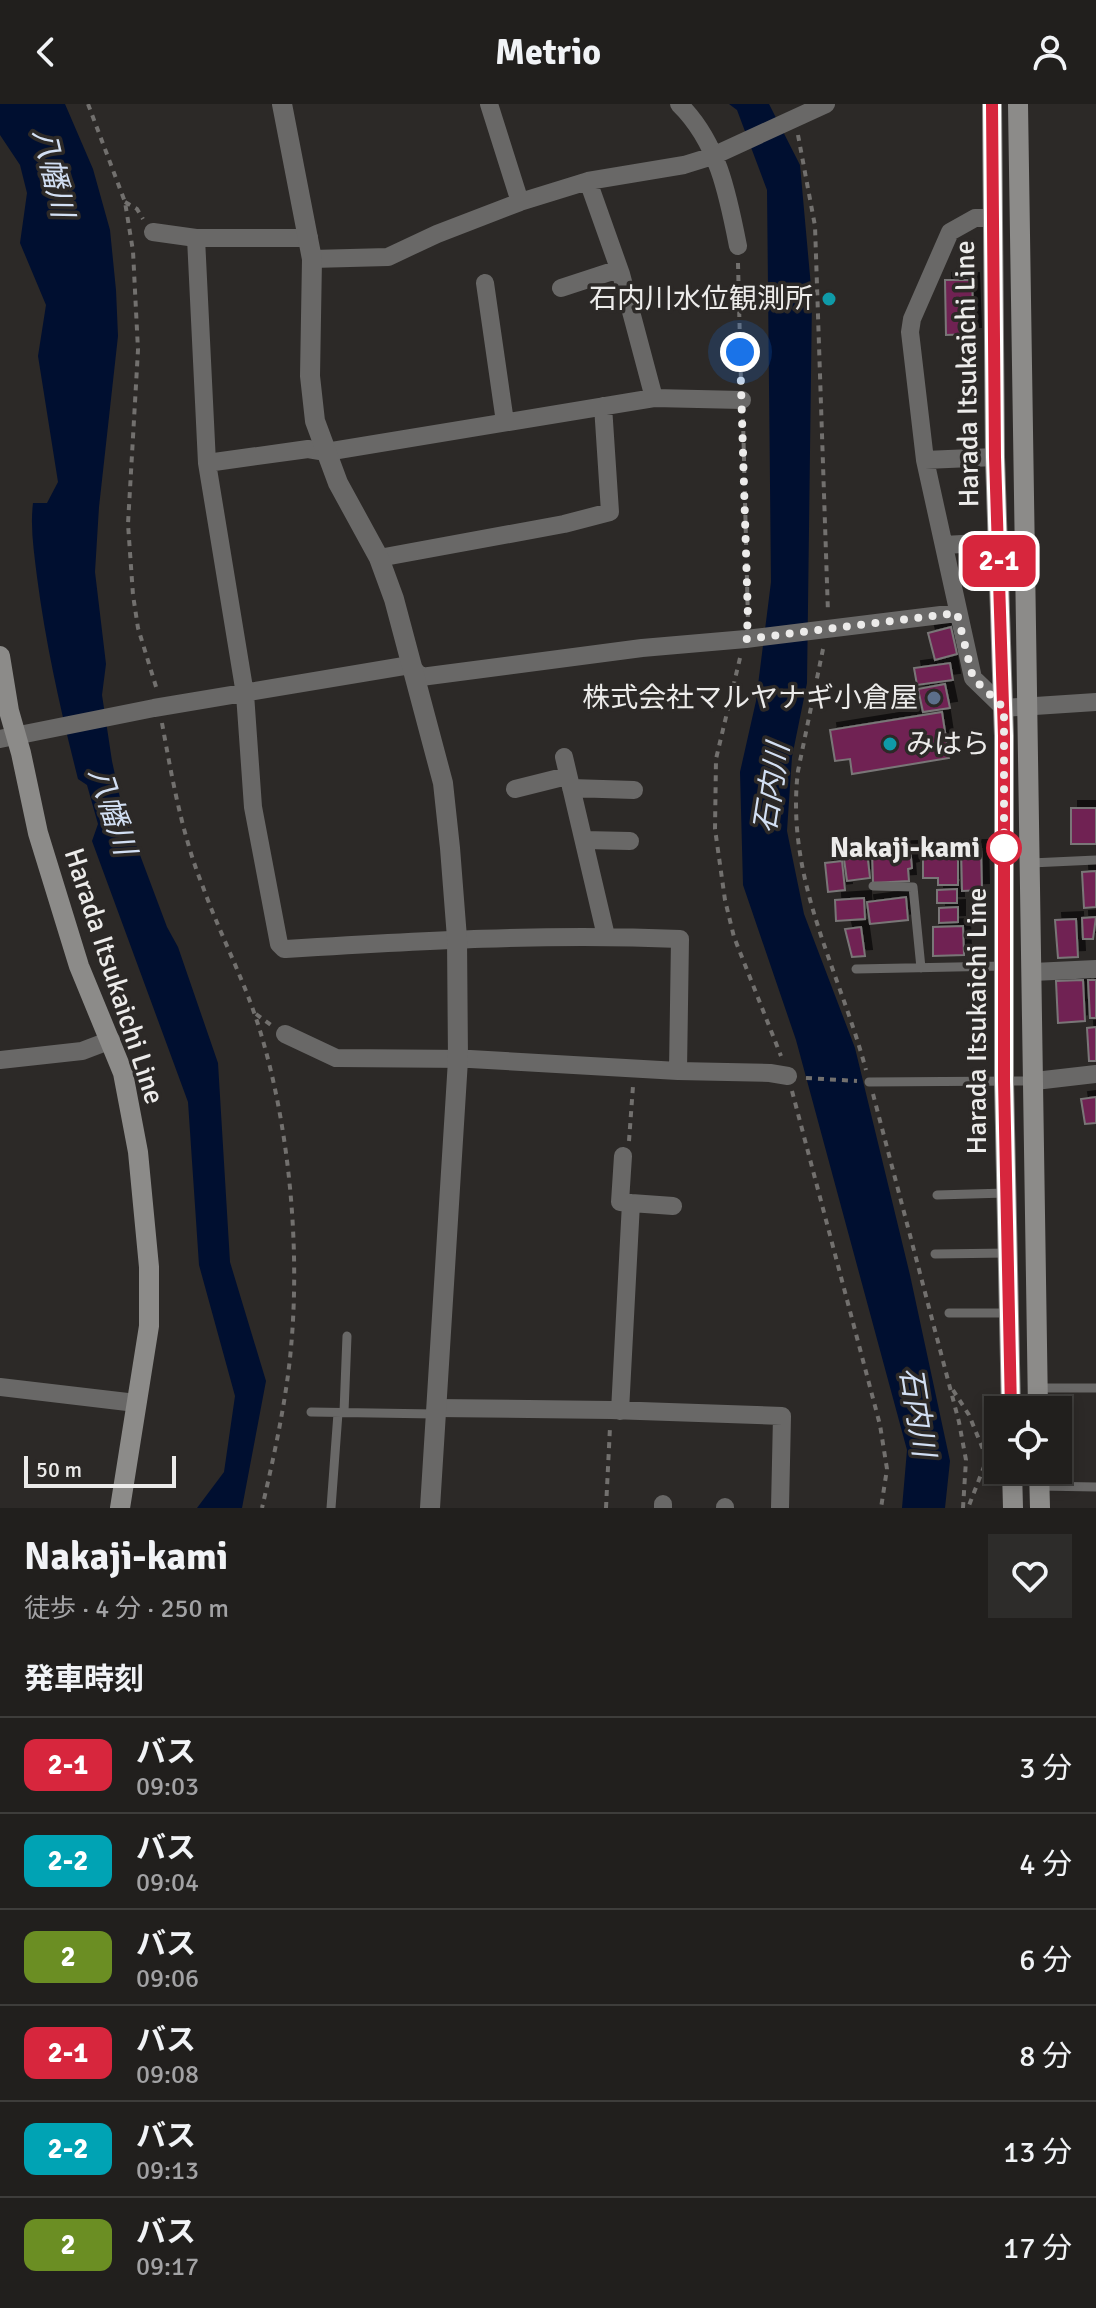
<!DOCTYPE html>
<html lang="ja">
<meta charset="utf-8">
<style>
:root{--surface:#211f1d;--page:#2d2c2a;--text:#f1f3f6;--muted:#a2a2a4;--line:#3e3d3b}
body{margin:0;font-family:Signika,"Noto Sans JP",sans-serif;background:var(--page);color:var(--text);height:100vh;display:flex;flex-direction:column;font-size:30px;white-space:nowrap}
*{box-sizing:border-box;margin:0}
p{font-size:26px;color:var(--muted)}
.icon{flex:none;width:44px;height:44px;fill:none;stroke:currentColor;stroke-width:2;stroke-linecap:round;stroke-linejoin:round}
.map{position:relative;height:1404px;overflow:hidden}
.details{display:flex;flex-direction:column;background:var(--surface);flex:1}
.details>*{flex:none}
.badge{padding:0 16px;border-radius:12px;font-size:28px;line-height:52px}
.tools{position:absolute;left:984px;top:1292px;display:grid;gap:16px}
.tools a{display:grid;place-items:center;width:88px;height:88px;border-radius:0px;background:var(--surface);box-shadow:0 4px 12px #0003,0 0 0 2px var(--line);font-size:40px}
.scale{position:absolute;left:24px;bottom:20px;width:152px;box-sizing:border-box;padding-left:8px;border:4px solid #ecebea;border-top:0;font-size:22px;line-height:28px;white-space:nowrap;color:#ecebea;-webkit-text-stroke:6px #2c2927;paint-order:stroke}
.you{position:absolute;width:40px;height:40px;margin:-20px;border:6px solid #fff;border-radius:50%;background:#1a73e8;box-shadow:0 0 0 12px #1a73e833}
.map>.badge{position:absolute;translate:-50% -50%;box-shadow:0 0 0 4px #fff}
h2{padding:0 24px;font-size:30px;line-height:72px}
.round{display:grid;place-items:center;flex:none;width:84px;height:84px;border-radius:0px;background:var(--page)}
.overview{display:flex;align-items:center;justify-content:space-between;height:136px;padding:0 24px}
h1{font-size:38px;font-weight:700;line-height:60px}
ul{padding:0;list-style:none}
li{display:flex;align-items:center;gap:24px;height:96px;padding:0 24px;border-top:2px solid var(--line)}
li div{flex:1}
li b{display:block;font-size:30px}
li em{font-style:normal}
li .badge{min-width:88px;font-weight:700;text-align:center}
header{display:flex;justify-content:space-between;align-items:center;height:104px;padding:0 24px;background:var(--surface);font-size:36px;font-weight:700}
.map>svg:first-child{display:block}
.water{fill:#000f30}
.building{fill:#702352;stroke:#797677;stroke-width:2;filter:url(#shadow)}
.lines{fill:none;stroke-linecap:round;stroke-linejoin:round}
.path{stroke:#72706e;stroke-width:4;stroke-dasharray:6 6;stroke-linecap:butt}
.service{stroke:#696867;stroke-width:9}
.minor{stroke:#696867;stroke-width:18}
.tertiary{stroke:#696867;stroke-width:20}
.secondary{stroke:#8c8b89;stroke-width:20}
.line-casing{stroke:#fff;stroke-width:18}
.line{stroke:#d7263d;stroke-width:12}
.walk{stroke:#ecebea;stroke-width:8;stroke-dasharray:0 14.4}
.culture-dot{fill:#0f9aa8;stroke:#2c2927;stroke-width:3}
.service-dot{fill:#5c6f8a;stroke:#2c2927;stroke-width:3}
.stop-dot{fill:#fff;stroke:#d7263d;stroke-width:4}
.labels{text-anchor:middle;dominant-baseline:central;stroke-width:7;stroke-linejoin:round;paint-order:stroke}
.poi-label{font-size:28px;fill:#ecebea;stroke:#2c2927;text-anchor:end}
.street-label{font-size:28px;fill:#ecebea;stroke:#2c2927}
.stop-label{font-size:28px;font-weight:bold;fill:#ecebea;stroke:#2c2927;text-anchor:end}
.water-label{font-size:30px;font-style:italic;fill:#d2dff3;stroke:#2c2927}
</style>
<header><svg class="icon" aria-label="back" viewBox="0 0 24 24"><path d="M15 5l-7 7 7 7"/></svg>Metrio<svg class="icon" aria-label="person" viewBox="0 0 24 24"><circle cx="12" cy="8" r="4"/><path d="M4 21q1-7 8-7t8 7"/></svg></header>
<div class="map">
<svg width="1096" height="1404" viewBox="0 0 1096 1404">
<defs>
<filter id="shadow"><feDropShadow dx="7" dy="-7" stdDeviation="0" flood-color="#0009"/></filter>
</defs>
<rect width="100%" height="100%" fill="#2c2927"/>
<!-- water -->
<path class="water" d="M 0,0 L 65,0 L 93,65 L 110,126 L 116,186 L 118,232 L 99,403 L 95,468 L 106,560 L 102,591 L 112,657 L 122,703 L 167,823 L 178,843 L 218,959 L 230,1158 L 266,1277 L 242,1404 L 197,1404 L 224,1368 L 235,1292 L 199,1161 L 188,998 L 92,737 L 98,720 L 87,681 L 78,675 C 61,608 46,542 37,473 C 34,448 30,424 33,399 L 47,399 L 58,378 L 38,252 L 46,201 L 20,139 L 27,89 L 20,61 L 0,31 Z
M 729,0 L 769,0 L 800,61 L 812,194 L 807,579 L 792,653 L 787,727 L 804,810 L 855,944 L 910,1171 L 950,1357 L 945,1404 L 902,1404 L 907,1346 L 796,936 L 743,781 L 740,668 L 756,597 L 771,478 L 767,86 L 737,6 Z"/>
<!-- building -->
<path class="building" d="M 945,176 L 972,176 L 974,230 L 946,231 Z
M 951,523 L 957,550 L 935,556 L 928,529 Z
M 950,559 L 953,576 L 917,581 L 914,564 Z
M 945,580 L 950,604 L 923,608 L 918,585 Z
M 942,608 L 949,654 L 852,670 L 850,655 L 835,657 L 830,626 Z
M 1071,704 L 1096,704 L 1096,740 L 1071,740 Z
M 961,743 L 981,743 L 982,786 L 962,787 Z
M 910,744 L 912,764 L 908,765 L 909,777 L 873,779 L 872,746 Z
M 958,744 L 958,781 L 938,781 L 938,774 L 923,774 L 923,745 Z
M 867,747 L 870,774 L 847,777 L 844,755 L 853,754 L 853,749 Z
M 842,757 L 845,786 L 828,788 L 825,759 Z
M 1096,767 L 1096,803 L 1084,804 L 1082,768 Z
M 957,785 L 957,799 L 937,799 L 937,786 Z
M 906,793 L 908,816 L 870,820 L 867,798 Z
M 864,794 L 865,815 L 836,817 L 835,796 Z
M 958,803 L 958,818 L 939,819 L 939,804 Z
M 1096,813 L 1093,835 L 1083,835 L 1082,814 Z
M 1076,815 L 1078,853 L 1058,854 L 1055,816 Z
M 963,822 L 964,851 L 933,852 L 933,823 Z
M 861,823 L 865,852 L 852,853 L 845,825 Z
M 1083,876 L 1085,917 L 1058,919 L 1056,877 Z
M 1088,876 L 1096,876 L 1096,914 L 1090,914 Z
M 1096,923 L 1096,957 L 1089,957 L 1087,924 Z
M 1096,993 L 1096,1019 L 1085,1020 L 1081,995 Z"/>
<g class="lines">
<!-- path -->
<path class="path" d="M 88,0 L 125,98 L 133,147 L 138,246 L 128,420 L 133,491 L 138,524 L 157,586
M 798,31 L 815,122 L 828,509
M 125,98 L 137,105 L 143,115
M 738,159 L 741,279
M 743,315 L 748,518
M 823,545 L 798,667 C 785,775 839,865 866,966
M 740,554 L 716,655 L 715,725 L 725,796 L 734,833 L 781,952
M 162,619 C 172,674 182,731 203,783 C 221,833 246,879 261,930 C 293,1037 303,1175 286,1285 C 280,1325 271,1365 262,1404
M 256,910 L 271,921
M 806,974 L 857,977
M 792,987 L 880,1321 L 887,1365 L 881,1404
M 873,990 L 959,1318 L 966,1356 L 963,1404
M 629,1037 L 633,982
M 953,1286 L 969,1311 L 987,1355 L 968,1404
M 606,1404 L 610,1323"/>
<!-- service -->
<path class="service" d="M 1031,759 L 1096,756
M 873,782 L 913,783 L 921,864
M 856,865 L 1004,862
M 869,978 L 1034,977
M 937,1091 L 1006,1089
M 935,1150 L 1008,1149
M 949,1209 L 1009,1209
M 1038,1284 L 1096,1284
M 311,1308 L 435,1310
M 344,1308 L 347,1232
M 1039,1382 L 1096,1383
M 331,1404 L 338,1309"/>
<!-- minor -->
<path class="minor" d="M 489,0 L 520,98
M 679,0 C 718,38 728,91 738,142
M 588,77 L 621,170 L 654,294
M 993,114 L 975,114 L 950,128 L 912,215 L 910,228 L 925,356 L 973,574 L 1004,604 L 1096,598
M 153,128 L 196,134 L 309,134
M 196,134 L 207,359 L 245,590 L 253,703 L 279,840 L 284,845 C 416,837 547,829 680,835 L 678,967
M 312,155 L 388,153 L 437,130 L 520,98 L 588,77 L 684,61 L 713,52 L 826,0
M 485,179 L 505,318
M 561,184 L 619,165
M 925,356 L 995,353
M 207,359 L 308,345 L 326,348 L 654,294 L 742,296
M 944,441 L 998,438
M 379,454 L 564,420 L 610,408 L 603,302
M 0,635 L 154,604 L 410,561 L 421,573 L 642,544 L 746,535 L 957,509
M 564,653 L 606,832
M 571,684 L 634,686
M 515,685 L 567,672
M 584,736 L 630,737
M 1033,868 L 1096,865
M 285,930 L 336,954 L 470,955 L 678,967 L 770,969 L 788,972
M 0,956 L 82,947 L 111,936
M 1035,977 L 1096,970
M 631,1099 L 673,1102
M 0,1283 L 136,1299
M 436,1304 L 611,1306 L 782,1312 L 780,1404
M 620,1307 L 631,1099 L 620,1098 L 623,1052
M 663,1404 L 663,1400
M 725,1404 L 725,1403"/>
<!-- tertiary -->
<path class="tertiary" d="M 282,0 L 312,155 L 310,272 L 315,317 L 338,379 L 379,454 L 394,495 L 443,679 L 450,744 L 457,834 L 458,956 L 430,1404"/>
<!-- secondary -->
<path class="secondary" d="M 992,0 L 995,353 L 1004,632 L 1004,977 L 1011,1306
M 1018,0 L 1038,1306
M 0,552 L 9,607 L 21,649 L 38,729 L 79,862 L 123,969 L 138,1048 L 149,1163 L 149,1222 L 120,1404
M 1012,1366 L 1013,1404
M 1039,1366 L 1040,1404"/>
</g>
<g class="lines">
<defs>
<path id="line" d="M 992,0 L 995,353 L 1004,632 L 1004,977 L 1011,1306"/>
</defs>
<!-- line casing -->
<use href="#line" class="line-casing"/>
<!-- line -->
<use href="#line" class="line"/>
<!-- walk -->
<path class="walk" d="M 740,248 L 748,515 L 746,535 L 957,509 L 973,574 L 1004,604 L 1004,747 L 1004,744"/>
</g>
<!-- markers -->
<g class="culture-dot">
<circle cx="829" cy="195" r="8"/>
<circle cx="890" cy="640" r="8"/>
</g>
<circle class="service-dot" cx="934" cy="594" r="8"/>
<circle class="stop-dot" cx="1004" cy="744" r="16"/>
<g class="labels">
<!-- poi labels -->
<g class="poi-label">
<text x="813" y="195">石内川水位観測所</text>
<text x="918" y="594">株式会社マルヤナギ小倉屋</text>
<text x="906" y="640" text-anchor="start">みはら</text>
</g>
<!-- street labels -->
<g class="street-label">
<text transform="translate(967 270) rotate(-91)">Harada Itsukaichi Line</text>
<text transform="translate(114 872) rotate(72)">Harada Itsukaichi Line</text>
<text transform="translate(977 917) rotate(-90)">Harada Itsukaichi Line</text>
</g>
<!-- stop labels -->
<g class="stop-label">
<text x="980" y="744">Nakaji-kami</text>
</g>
<!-- water labels -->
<g class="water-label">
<text transform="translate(53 69) rotate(77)">八幡川</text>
<text transform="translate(772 684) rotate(-81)">石内川</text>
<text transform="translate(112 707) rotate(72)">八幡川</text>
<text transform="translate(917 1308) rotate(81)">石内川</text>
</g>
</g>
</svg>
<div class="tools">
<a><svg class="icon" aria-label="locate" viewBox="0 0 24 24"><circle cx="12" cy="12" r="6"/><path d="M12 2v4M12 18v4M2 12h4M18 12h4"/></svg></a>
</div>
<div class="scale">50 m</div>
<div class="you" style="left:740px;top:248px"></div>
<b class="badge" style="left:999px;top:457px;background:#d7263d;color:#fff">2-1</b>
</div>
<section class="details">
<div class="overview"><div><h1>Nakaji-kami</h1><p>徒歩 · 4 分 · 250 m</p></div><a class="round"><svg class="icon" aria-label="heart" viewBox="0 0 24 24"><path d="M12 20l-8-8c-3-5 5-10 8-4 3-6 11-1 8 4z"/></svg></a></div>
<h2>発車時刻</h2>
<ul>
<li><span class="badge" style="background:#d7263d;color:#fff">2-1</span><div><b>バス</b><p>09:03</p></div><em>3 分</em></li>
<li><span class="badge" style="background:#00a3b4;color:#fff">2-2</span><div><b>バス</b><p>09:04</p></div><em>4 分</em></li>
<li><span class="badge" style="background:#6b8e23;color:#fff">2</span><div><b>バス</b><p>09:06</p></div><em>6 分</em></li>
<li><span class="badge" style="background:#d7263d;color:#fff">2-1</span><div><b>バス</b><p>09:08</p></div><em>8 分</em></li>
<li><span class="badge" style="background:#00a3b4;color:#fff">2-2</span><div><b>バス</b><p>09:13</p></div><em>13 分</em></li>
<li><span class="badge" style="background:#6b8e23;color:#fff">2</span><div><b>バス</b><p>09:17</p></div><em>17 分</em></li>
</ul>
</section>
